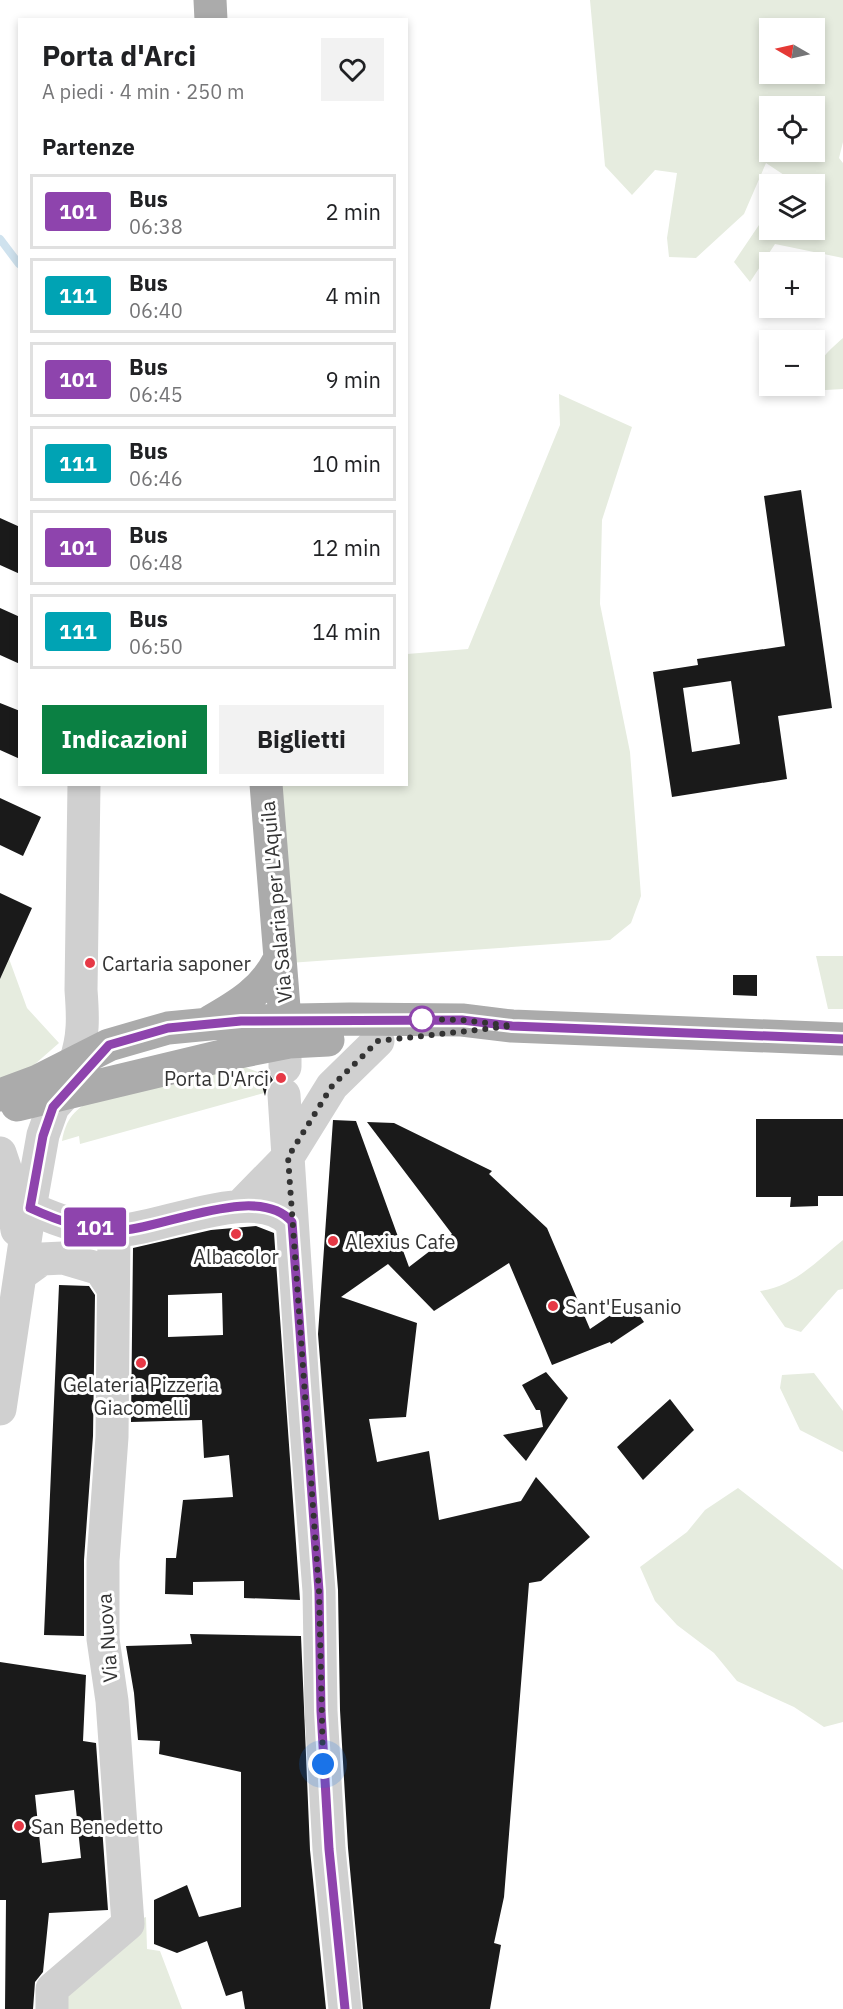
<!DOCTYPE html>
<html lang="it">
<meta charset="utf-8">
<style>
:root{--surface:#fff;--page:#f2f2f2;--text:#202124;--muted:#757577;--line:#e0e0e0;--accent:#0b8043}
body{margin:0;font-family:"IBM Plex Sans",sans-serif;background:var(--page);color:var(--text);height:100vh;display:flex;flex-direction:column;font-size:22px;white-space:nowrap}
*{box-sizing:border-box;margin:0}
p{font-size:20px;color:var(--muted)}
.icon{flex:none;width:33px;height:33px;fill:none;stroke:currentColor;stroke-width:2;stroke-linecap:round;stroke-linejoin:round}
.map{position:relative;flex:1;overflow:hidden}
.drawer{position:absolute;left:18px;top:18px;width:390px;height:768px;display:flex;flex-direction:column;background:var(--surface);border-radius:0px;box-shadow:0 3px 9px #0003}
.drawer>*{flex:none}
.badge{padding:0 12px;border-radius:4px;font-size:21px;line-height:39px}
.needle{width:39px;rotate:279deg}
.controls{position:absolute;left:759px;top:18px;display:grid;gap:12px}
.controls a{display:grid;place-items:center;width:66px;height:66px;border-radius:0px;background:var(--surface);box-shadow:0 3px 9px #0003;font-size:30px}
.you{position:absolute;width:30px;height:30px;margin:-15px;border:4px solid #fff;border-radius:50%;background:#1a73e8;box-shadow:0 0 0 9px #1a73e833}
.map>.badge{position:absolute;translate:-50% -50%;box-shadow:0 0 0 3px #fff}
h2{padding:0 24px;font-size:22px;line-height:54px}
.round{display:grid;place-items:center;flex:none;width:63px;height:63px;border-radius:0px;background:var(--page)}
.headline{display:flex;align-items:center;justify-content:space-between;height:102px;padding:0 24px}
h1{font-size:28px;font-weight:800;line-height:45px}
.primary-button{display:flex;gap:12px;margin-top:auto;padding:12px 24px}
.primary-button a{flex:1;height:69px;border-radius:0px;background:var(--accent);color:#fff;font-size:24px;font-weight:800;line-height:69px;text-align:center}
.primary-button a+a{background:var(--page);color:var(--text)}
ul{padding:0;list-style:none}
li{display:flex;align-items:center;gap:18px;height:75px;margin:0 12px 9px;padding:0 12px;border:3px solid var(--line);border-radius:0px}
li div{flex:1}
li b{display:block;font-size:22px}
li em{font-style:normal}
li .badge{min-width:66px;font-weight:700;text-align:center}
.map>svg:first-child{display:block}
.green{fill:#e6ecdf;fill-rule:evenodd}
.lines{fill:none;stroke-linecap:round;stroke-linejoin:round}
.stream{stroke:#cfe2ee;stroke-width:8}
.building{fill:#1a1a1a;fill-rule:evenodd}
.minor{stroke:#d0d0d0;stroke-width:33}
.major{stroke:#ababab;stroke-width:33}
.line-casing{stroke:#fff;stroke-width:14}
.line{stroke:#8e44ad;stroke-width:9}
.walk{stroke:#333;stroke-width:6;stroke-dasharray:0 10.8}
.poi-dot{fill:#e63946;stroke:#fff;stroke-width:2}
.stop-dot{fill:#fff;stroke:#8e44ad;stroke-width:3}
.labels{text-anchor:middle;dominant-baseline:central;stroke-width:6;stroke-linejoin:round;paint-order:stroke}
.street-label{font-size:20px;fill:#333;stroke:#fff}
.poi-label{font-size:20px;fill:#333;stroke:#fff;text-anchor:start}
</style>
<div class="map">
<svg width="843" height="2009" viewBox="0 0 843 2009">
<rect width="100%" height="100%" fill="#fff"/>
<!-- green -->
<path class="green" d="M 590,0 L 843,0 L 843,142 L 839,158 L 843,163 L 843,258 L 775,244 L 750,282 L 734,262 L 759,225 L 769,226 L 770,230 L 814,230 L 814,184 L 790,184 L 790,179 L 766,163 L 744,214 L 696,258 L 669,257 L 667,238 L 677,173 L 655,170 L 632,195 L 605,166 ZM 814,28 L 814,74 L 770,74 L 770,28 ZM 814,106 L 814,152 L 770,152 L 770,106 Z
M 843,338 L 843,389 L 808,391 L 811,386 L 814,386 C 814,363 827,352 843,338 Z
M 559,394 L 632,427 L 602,520 L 600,604 L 630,752 L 641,896 L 631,923 L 610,940 L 289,963 L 281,785 L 406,784 L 407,654 L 468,649 L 560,425 Z
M 0,954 L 8,956 L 27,1008 L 59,1043 L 18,1079 L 0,1082 Z
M 816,956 L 843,956 L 843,1009 L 828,1009 Z
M 236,1064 L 258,1072 L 264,1093 L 80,1144 L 79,1136 L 62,1141 C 66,1118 75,1109 95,1098 Z
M 843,1240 L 843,1289 L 838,1290 L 801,1332 L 785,1327 L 760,1291 C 793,1287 817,1261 843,1240 Z
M 814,1373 L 843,1411 L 843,1452 L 800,1430 L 780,1388 L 782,1375 Z
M 738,1488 L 843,1570 L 843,1722 L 824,1727 L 794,1707 L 737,1681 L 714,1653 L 677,1625 L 655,1601 L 640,1567 L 687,1532 L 705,1510 Z
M 146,1917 L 147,1949 L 160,1951 L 182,2009 L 52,2009 L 128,1924 Z"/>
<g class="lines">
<!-- stream -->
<path class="stream" d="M 0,239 L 19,264"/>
</g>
<!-- building -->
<path class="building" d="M 801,490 L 832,708 L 778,716 L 787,779 L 672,797 L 653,672 L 698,665 L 697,659 L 785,646 L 764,496 ZM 731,681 L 740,744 L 692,752 L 683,688 Z
M 0,518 L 20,527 L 20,574 L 0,565 Z
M 0,608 L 20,617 L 20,664 L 0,655 Z
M 0,703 L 20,711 L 20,759 L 0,750 Z
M 0,798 L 41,817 L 23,856 L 0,845 Z
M 0,893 L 32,908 L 0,979 Z
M 733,975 L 757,975 L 757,996 L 733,995 Z
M 267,1070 L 273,1080 L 267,1087 L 265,1096 L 258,1072 Z
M 756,1119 L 843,1119 L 843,1196 L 818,1196 L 818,1206 L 790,1207 L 791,1197 L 756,1197 Z
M 333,1120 L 356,1121 L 409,1267 L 452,1234 L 367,1122 L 394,1123 L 492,1171 L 489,1174 L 547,1228 L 590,1329 L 630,1302 L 644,1322 L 611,1344 L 610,1342 L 552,1365 L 509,1263 L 434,1311 L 388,1264 L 341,1297 L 417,1323 L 406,1417 L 369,1419 L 377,1462 L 429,1451 L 439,1520 L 521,1501 L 536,1477 L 590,1537 L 541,1581 L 529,1583 L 504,1897 L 494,1943 L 501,1945 L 490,2009 L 363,2009 L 348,1848 L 340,1710 L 338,1590 L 318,1334 Z
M 256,1226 L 274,1233 L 300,1600 L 244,1598 L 244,1581 L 193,1582 L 193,1595 L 165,1594 L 166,1558 L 176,1558 L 183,1500 L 233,1497 L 229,1455 L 204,1458 L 202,1420 L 131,1422 L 133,1248 L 211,1230 ZM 222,1293 L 223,1335 L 168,1337 L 168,1295 Z
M 59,1285 L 89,1286 L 95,1295 L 93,1436 L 84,1560 L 84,1636 L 44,1635 Z
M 546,1372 L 568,1398 L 526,1461 L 503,1435 L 543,1427 L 540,1410 L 536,1410 L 522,1385 Z
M 670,1399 L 694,1430 L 643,1480 L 617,1447 Z
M 190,1634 L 301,1636 L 310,1850 L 326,2009 L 245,2009 L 242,1991 L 226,1996 L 207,1941 L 177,1953 L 154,1944 L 154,1900 L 187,1885 L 199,1917 L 241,1907 L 241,1772 L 159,1754 L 160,1741 L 138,1740 L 134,1693 L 126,1646 L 192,1644 Z
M 0,1662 L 86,1675 L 83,1741 L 96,1743 L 108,1910 L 49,1913 L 43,1972 L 35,1982 L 33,2009 L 5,2009 L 6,1900 L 0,1900 ZM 74,1790 L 81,1858 L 42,1863 L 35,1795 Z"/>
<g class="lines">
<!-- minor -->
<path class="minor" d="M 75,1062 C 84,1037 83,1016 81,990 L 84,784
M 285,1067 L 285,1020
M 284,1095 L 304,1403 L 319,1591 L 321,1711 L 329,1849 L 345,2009
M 0,1153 L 8,1177 L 17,1230
M 241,1205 L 288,1157 L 332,1086 L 378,1041
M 30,1208 C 54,1219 86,1231 114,1231 C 159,1231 258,1181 292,1223
M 20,1275 L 42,1259 L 63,1258 L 100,1269 L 112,1287
M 0,1409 L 30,1208 L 43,1135 L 53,1107 L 79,1078
M 52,2009 L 52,1989 L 128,1924 L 112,1701 L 103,1639 L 103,1561 L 112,1437 L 114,1231"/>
<!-- major -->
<path class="major" d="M 210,0 L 211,20
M 266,784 L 285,1020 L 290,1028 L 301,1035
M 211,1021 C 239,1005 264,990 279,960
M 0,1095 L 38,1081 L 109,1045 L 168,1028 L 241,1021 L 350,1019 L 462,1020 L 512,1026 L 843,1039
M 17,1105 L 234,1053 L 289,1042 L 328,1040"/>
</g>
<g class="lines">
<defs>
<path id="line" d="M 345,2009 L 329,1849 L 321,1711 L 319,1591 L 292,1222 C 258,1181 159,1231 114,1231 C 87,1231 54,1219 30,1208 L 43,1136 L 53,1107 L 109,1045 L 168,1028 L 241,1021 L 462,1020 L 512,1026 L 843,1039"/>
</defs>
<!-- line casing -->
<use href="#line" class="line-casing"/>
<!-- line -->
<use href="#line" class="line"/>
<!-- walk -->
<path class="walk" d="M 323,1764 L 319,1591 L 288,1157 L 332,1086 L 378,1041 L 512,1026 L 462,1020 L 422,1019"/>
</g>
<!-- markers -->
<g class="poi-dot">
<circle cx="90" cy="963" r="6"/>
<circle cx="281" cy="1078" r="6"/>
<circle cx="236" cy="1234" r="6"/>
<circle cx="333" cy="1241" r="6"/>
<circle cx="553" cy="1306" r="6"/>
<circle cx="141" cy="1363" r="6"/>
<circle cx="19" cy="1826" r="6"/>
</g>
<circle class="stop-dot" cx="422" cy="1019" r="12"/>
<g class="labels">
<!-- street labels -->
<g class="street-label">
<text transform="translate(276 902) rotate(-95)">Via Salaria per L'Aquila</text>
<text transform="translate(107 1638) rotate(-94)">Via Nuova</text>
</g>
<!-- poi labels -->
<g class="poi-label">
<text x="102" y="963">Cartaria saponer</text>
<text x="269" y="1078" text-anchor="end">Porta D'Arci</text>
<text x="345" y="1241">Alexius Cafe</text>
<text x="236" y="1256" text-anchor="middle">Albacolor</text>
<text x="565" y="1306">Sant'Eusanio</text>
<text x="141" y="1384" text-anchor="middle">Gelateria Pizzeria<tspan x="141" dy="23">Giacomelli</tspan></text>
<text x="31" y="1826">San Benedetto</text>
</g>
</g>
</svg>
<div class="controls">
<a><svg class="needle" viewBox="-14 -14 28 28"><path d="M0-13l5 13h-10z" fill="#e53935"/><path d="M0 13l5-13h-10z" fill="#757577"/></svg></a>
<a><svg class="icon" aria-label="locate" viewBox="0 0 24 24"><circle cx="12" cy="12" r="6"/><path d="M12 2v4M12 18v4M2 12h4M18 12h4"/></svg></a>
<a><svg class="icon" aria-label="layers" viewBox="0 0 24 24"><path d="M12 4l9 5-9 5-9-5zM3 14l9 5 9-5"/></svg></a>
<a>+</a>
<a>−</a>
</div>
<div class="you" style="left:323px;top:1764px"></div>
<b class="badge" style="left:95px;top:1227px;background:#8e44ad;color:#fff">101</b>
<section class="drawer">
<div class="headline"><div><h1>Porta d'Arci</h1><p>A piedi · 4 min · 250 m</p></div><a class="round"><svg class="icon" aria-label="heart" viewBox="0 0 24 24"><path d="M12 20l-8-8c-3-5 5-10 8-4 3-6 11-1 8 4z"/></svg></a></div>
<h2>Partenze</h2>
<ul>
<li><span class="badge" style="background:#8e44ad;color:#fff">101</span><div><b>Bus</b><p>06:38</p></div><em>2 min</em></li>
<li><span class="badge" style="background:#00a3b4;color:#fff">111</span><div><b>Bus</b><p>06:40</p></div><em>4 min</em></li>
<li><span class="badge" style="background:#8e44ad;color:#fff">101</span><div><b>Bus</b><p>06:45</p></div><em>9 min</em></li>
<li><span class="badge" style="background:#00a3b4;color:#fff">111</span><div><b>Bus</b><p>06:46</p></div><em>10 min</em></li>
<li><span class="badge" style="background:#8e44ad;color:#fff">101</span><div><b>Bus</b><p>06:48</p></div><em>12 min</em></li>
<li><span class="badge" style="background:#00a3b4;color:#fff">111</span><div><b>Bus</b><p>06:50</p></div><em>14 min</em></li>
</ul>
<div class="primary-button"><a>Indicazioni</a><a>Biglietti</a></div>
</section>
</div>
